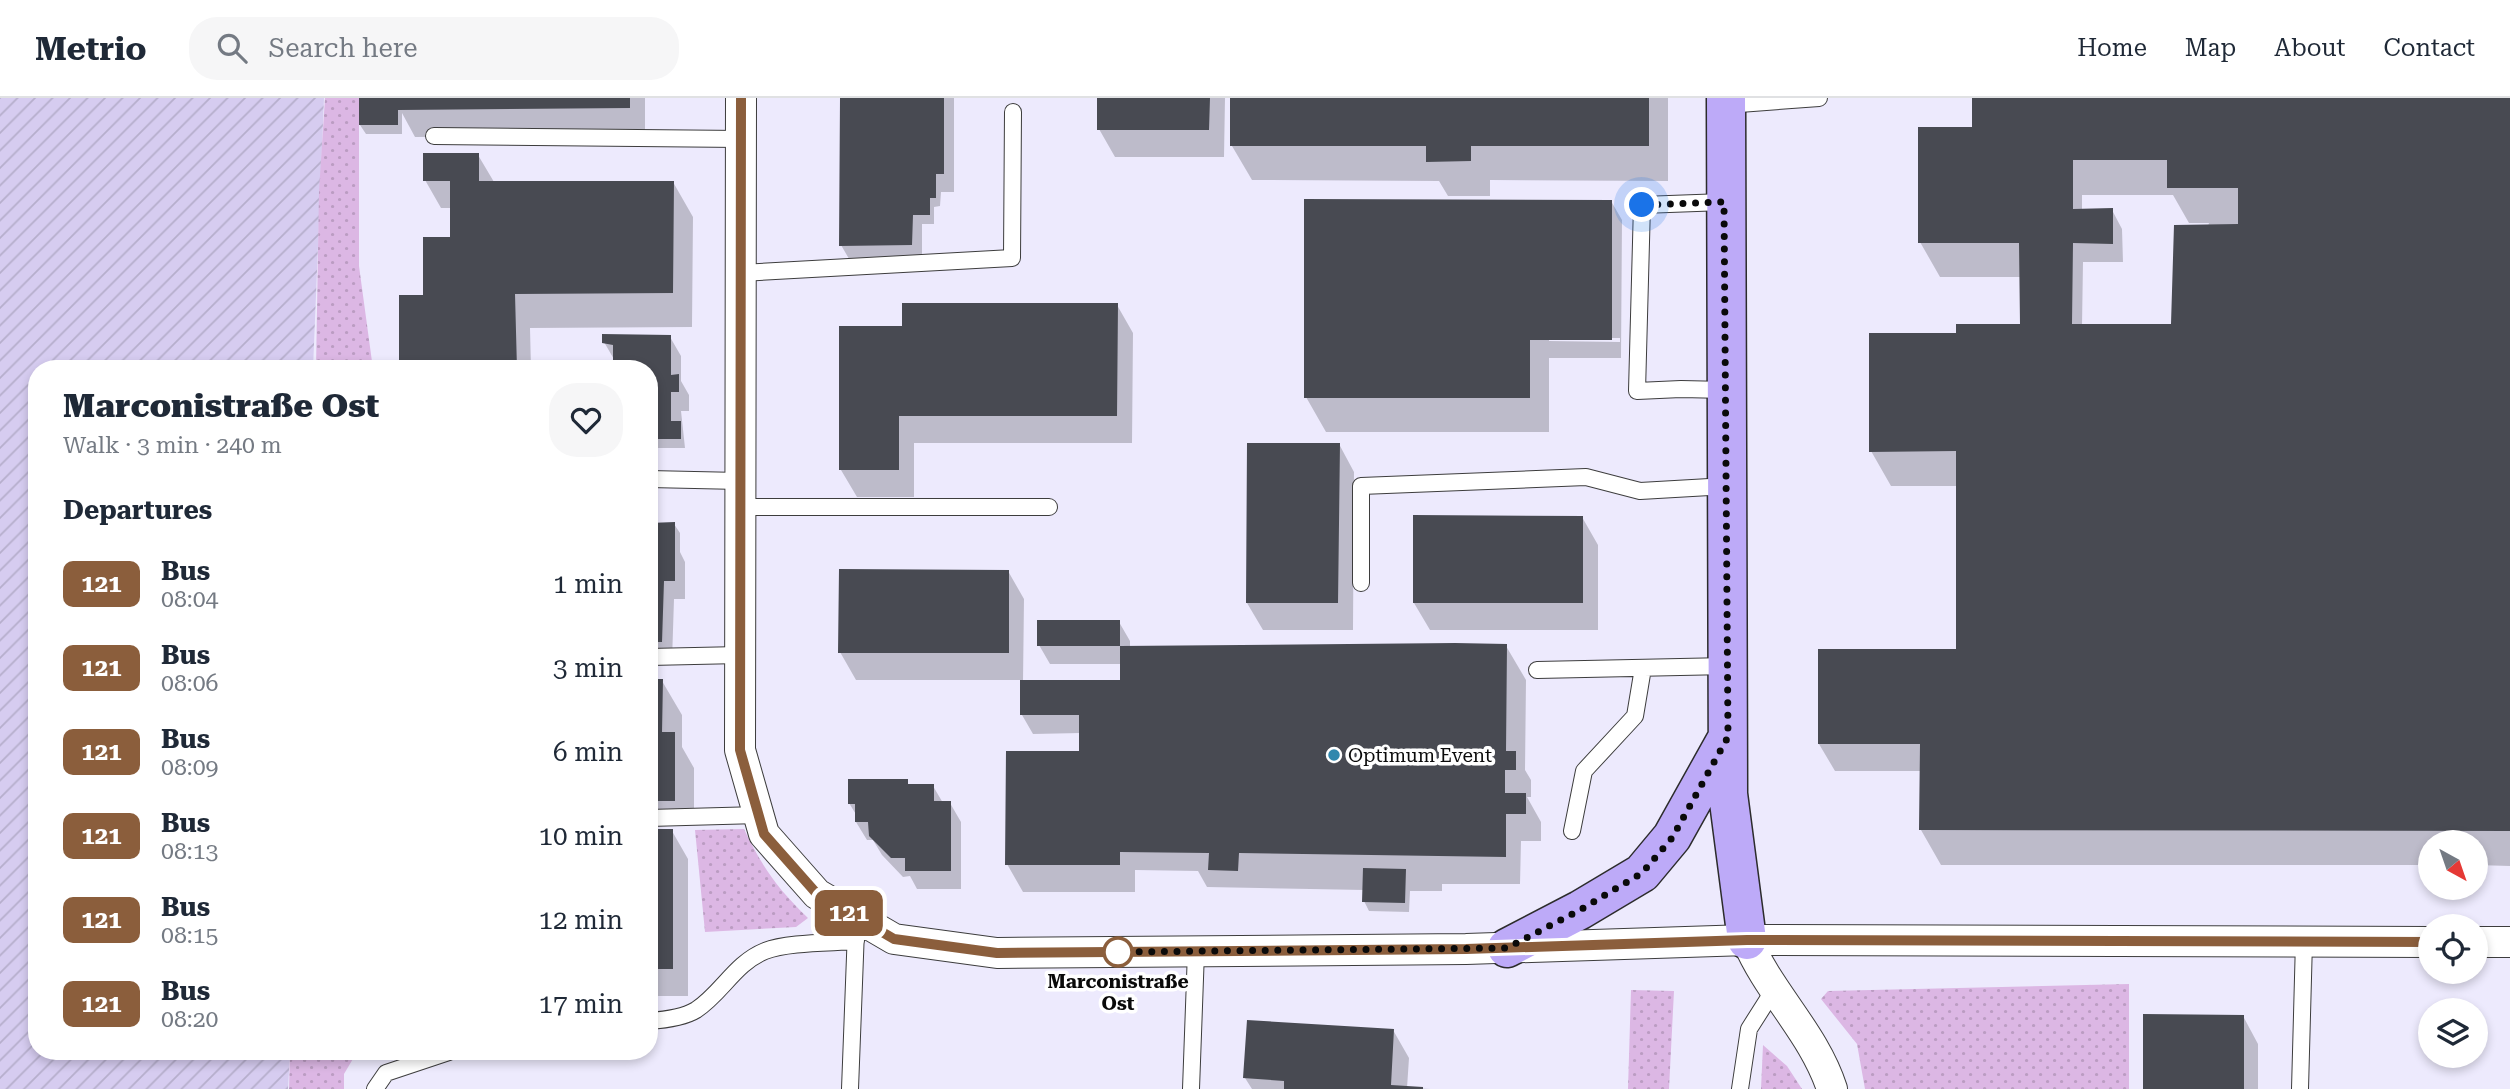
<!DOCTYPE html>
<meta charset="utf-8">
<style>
:root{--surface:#fff;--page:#f6f6f7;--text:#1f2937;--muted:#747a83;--line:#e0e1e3}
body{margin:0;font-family:"Roboto Serif",serif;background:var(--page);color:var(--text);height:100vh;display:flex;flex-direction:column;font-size:26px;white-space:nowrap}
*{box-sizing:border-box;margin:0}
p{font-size:23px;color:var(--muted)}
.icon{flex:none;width:38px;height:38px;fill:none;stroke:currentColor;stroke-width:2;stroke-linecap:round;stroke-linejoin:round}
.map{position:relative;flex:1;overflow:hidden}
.side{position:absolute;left:28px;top:262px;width:630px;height:700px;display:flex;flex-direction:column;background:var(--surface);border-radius:28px;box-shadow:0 4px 10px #0003}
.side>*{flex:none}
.badge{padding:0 14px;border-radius:10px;font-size:24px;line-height:46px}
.needle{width:46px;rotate:140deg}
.tools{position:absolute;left:2418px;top:732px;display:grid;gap:14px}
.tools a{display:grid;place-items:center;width:70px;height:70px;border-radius:50%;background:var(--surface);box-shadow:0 4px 10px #0003;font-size:35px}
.you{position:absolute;width:35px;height:35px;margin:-18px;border:5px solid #fff;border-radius:50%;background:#1a73e8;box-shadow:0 0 0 10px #1a73e833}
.map>.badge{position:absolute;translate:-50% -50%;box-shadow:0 0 0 4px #fff}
h2{padding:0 35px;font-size:26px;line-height:63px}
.round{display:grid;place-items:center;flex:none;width:74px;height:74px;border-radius:28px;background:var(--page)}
.headline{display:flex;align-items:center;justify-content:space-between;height:119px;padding:0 35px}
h1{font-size:33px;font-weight:800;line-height:52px}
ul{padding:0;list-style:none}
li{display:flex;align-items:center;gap:21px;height:84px;padding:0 35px}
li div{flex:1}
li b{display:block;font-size:26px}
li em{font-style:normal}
li .badge{min-width:77px;font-weight:700;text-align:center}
header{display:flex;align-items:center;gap:42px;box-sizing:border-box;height:98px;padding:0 35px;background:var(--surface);border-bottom:2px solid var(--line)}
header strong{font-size:33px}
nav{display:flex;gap:38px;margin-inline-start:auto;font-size:24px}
.search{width:490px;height:63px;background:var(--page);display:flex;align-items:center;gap:18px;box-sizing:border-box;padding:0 24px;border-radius:28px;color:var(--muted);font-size:26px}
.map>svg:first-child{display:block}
.farmland{fill:url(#farmland-furrows)}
.grass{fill:url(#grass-dots)}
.shadow{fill:#0003;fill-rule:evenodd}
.building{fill:#484a52;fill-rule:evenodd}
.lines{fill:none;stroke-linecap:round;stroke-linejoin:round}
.lane-casing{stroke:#3d3d3d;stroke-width:18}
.street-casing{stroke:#3d3d3d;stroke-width:32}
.secondary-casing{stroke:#2c2c2c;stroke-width:41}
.lane{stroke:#fff;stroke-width:16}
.street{stroke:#fff;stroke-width:30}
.secondary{stroke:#bdaaf8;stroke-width:38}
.line-casing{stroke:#fff;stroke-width:16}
.line{stroke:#8b5e3c;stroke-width:10}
.walk{stroke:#0a0a0a;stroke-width:7;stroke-dasharray:0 12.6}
.poi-dot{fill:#3087ad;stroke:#fff;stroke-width:2.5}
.stop-dot{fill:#fff;stroke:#8b5e3c;stroke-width:3.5}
.labels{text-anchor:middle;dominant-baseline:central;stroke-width:7;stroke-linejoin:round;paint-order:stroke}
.poi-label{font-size:19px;fill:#0a0a0a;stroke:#fff;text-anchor:start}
.stop-label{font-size:19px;font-weight:bold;fill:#0a0a0a;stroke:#fff}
</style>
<header>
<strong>Metrio</strong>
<div class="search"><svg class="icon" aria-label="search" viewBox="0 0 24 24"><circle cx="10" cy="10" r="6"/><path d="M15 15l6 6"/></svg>Search here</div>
<nav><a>Home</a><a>Map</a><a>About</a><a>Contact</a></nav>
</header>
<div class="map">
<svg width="2510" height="991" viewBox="0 0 2510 991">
<defs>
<pattern id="farmland-furrows" width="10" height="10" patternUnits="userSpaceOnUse" patternTransform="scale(1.75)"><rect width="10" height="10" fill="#d6ccf0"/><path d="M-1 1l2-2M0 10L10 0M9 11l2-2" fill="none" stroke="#b6aecc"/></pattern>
<pattern id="grass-dots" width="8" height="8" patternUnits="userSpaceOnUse" patternTransform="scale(1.75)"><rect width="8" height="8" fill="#dcb7e4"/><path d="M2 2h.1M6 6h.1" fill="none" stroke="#bb9cc2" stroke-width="1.8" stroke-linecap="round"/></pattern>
</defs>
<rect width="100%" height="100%" fill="#edeafd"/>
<!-- farmland -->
<path class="farmland" d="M 0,0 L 324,0 L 313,271 L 37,271 L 37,954 L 290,954 L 288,991 L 0,991 Z"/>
<!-- grass -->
<path class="grass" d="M 325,0 L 359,0 L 359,168 L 373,271 L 316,271 L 319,93 Z
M 744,731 C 762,769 778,791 808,820 L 796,829 L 705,834 L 695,732 Z
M 2129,886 L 2129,991 L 1865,991 L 1857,946 L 1821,901 L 1828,893 Z
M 1631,892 L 1674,893 L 1669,991 L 1628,991 Z
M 1763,947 L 1787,968 L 1802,991 L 1761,991 Z
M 290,954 L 357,954 L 344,976 L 344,991 L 289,991 Z"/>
<!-- shadow -->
<path class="shadow" d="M 360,0 L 645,0 L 645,37 L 415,39 L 402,15 L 402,36 L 366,36 L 360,27 Z
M 841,0 L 954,0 L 954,94 L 941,94 L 940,108 L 934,109 L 934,126 L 922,126 L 922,165 L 852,166 L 841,147 Z
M 1099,0 L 1225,0 L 1224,59 L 1115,59 L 1099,31 Z
M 1232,0 L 1668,0 L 1668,83 L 1490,82 L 1490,98 L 1448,98 L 1439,83 L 1252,82 L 1232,48 Z
M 1974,0 L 2510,0 L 2510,768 L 2476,767 L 2476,744 L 2431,744 L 2431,767 L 1941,767 L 1921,732 L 1922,673 L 1835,673 L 1819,646 L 1958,553 L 1958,388 L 1891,388 L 1871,353 L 2023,228 L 2022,179 L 1940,179 L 1920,144 L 1974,31 ZM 2082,97 L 2173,97 L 2189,125 L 2209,125 L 2175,228 L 2082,228 L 2083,164 L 2123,164 L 2122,131 L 2112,112 L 2082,112 Z
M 478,57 L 494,84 L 673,84 L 693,119 L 692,229 L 530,230 L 531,271 L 400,271 L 400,199 L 426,199 L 452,140 L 452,110 L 441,110 L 425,82 Z
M 1611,103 L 1622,122 L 1621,260 L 1549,260 L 1549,334 L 1326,334 L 1306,299 ZM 1549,240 L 1620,240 L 1620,244 L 1549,243 Z
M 1117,207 L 1133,235 L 1132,345 L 914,345 L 914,399 L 857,399 L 841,372 L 904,229 Z
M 670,239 L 681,258 L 681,283 L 689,297 L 689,313 L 681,313 L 685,350 L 649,350 L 649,271 L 615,271 L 615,263 L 604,244 Z
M 1339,346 L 1354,374 L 1353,532 L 1263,532 L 1247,505 Z
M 1582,419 L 1598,447 L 1598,532 L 1430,532 L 1414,505 Z
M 649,426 L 674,426 L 680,435 L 680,454 L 685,464 L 685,501 L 674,501 L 672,563 L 649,563 Z
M 1008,473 L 1024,501 L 1023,584 L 1121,584 L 1121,566 L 1050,566 L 1039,547 L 1119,524 L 1130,543 L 1130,550 L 1506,548 L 1526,582 L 1525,672 L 1531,682 L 1531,699 L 1527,699 L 1541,724 L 1541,743 L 1521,743 L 1520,786 L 1442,786 L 1442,793 L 1410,793 L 1409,814 L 1369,813 L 1364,803 L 1364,792 L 1207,789 L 1198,773 L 1135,772 L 1135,794 L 1023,794 L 1007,766 L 1082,655 L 1081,635 L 1033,636 L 1022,617 L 1022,582 L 856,582 L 840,554 Z
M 649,583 L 662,583 L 682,617 L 682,649 L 694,670 L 694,721 L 649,721 Z
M 907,683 L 909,688 L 933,688 L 943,705 L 950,705 L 961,724 L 961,791 L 917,791 L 910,778 L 903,779 L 882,757 L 873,742 L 867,742 L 856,724 L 857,718 L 849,705 Z
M 649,733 L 672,733 L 688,761 L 688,898 L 649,898 Z
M 2243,918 L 2258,946 L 2258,991 L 2145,991 Z
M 1393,932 L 1409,960 L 1407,990 L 1431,991 L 1252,991 L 1245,980 Z"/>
<!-- building -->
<path class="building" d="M 359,0 L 630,0 L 630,10 L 398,12 L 398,27 L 359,27 Z
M 840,0 L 944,0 L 944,76 L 936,76 L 936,100 L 930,100 L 930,117 L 913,117 L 912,147 L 839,148 Z
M 1097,0 L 1210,0 L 1209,32 L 1097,32 Z
M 1230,0 L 1649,0 L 1649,48 L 1471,48 L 1471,63 L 1426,64 L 1426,48 L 1230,48 Z
M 1972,0 L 2510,0 L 2510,733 L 1919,732 L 1920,646 L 1818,646 L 1818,551 L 1956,551 L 1956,353 L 1869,354 L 1869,235 L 1956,235 L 1956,226 L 2020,226 L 2019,145 L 1918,145 L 1918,29 L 1972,29 ZM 2073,62 L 2167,62 L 2167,90 L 2238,90 L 2238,126 L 2174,127 L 2171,226 L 2072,226 L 2073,145 L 2113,146 L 2113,110 L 2073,111 Z
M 423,55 L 479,55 L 479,83 L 674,83 L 673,195 L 515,196 L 517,271 L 399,271 L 399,197 L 423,197 L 423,139 L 450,139 L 450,83 L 423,83 Z
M 1304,101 L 1612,102 L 1612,242 L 1530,242 L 1530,300 L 1304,300 Z
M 902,205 L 1118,205 L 1117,318 L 899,318 L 899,372 L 839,372 L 839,228 L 902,228 Z
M 602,236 L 671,237 L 671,277 L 679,276 L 679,294 L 671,294 L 671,323 L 681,323 L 681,341 L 649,341 L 649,271 L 613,271 L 613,247 L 602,245 Z
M 1247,345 L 1340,345 L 1338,505 L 1246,505 Z
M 1413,417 L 1583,418 L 1583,505 L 1413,505 Z
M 675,424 L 675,483 L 664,483 L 662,544 L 649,544 L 649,425 Z
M 839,471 L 1009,472 L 1009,555 L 838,555 Z
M 1037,522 L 1120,522 L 1120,548 L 1037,548 Z
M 1455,545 L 1507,546 L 1506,653 L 1516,653 L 1516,672 L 1505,672 L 1505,695 L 1526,695 L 1526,716 L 1506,716 L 1506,759 L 1239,755 L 1238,773 L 1208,772 L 1209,755 L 1120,754 L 1120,767 L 1005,767 L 1006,653 L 1079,653 L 1079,617 L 1020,617 L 1020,582 L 1120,582 L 1120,548 Z
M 649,581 L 663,581 L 662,634 L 675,634 L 675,703 L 649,703 Z
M 848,681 L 908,681 L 908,686 L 934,686 L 934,703 L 951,703 L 951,773 L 905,773 L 905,760 L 891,760 L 869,738 L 868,724 L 855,724 L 855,706 L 848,706 Z
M 649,731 L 673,731 L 673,871 L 649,871 Z
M 1363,770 L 1406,771 L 1405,805 L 1362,804 Z
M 2143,916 L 2244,917 L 2244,991 L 2143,991 Z
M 1247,922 L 1394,931 L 1391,987 L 1423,989 L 1423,991 L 1284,991 L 1284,983 L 1243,980 Z"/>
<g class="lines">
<defs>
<path id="lane" d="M 1726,7 L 1819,0
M 434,38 L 741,41
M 1724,104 L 1642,107 L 1637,293 L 1681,291 L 1726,292
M 741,175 L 1012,160 L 1013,14
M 649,381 L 740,383
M 740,409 L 1049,409
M 1361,485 L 1361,388 L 1586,379 L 1640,393 L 1727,388
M 649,559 L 740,557
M 1537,572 L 1728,568
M 649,720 L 759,717
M 1572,733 L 1584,673 L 1635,618 L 1643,570
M 649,923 C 664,922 683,920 696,912 C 722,895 735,865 765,853 C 787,844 831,845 856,843
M 375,991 L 386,975 L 449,954
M 850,991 L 856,832
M 1191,991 L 1196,853
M 1740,991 L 1749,931 L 1775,890
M 2300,991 L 2304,843"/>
<path id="street" d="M 741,0 L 740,652 L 764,736 L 817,796 L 894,841 L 997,855 L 1466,851 L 1747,842 L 2431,844
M 1747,842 C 1769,895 1814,935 1832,991
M 2476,844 L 2510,844"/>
<path id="secondary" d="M 1726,0 L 1728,696 L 1747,842
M 1507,850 L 1580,812 L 1642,775 L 1672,739 L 1725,644"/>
</defs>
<!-- lane casing -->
<use href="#lane" class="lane-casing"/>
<!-- street casing -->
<use href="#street" class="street-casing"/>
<!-- secondary casing -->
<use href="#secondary" class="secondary-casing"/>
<!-- lane -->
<use href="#lane" class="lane"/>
<!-- street -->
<use href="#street" class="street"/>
<!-- secondary -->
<use href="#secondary" class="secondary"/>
</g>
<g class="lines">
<defs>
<path id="line" d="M 741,0 L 740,652 L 764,736 L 817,796 L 894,841 L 997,855 L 1466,851 L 1747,842 L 2431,844"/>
</defs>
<!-- line casing -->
<use href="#line" class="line-casing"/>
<!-- line -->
<use href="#line" class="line"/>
<!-- walk -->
<path class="walk" d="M 1118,854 L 1116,854 L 1507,850 L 1580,812 L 1642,775 L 1672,740 L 1728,639 L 1724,104 L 1642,107"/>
</g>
<!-- markers -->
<circle class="poi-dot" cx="1334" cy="657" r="7"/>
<circle class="stop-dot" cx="1118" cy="854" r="14"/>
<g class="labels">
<!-- poi labels -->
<g class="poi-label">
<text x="1348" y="657">Optimum Event</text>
</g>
<!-- stop labels -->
<g class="stop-label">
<text x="1118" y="883">Marconistraße<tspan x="1118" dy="22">Ost</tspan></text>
</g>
</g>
</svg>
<div class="tools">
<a><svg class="needle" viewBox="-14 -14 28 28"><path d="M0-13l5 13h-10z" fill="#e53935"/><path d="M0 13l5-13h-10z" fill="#747a83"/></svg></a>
<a><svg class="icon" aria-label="locate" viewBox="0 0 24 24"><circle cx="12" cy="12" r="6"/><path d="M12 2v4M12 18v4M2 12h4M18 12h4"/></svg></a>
<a><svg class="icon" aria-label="layers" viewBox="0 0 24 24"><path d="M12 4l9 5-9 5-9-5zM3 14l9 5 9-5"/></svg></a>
</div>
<div class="you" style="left:1642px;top:107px"></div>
<b class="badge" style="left:849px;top:815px;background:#8b5e3c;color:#fff">121</b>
<section class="side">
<div class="headline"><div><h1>Marconistraße Ost</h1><p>Walk · 3 min · 240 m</p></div><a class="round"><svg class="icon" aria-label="heart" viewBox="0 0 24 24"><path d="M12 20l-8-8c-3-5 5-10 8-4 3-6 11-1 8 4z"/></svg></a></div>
<h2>Departures</h2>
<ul>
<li><span class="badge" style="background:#8b5e3c;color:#fff">121</span><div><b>Bus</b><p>08:04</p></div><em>1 min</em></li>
<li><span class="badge" style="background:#8b5e3c;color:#fff">121</span><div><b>Bus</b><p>08:06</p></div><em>3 min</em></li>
<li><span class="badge" style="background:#8b5e3c;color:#fff">121</span><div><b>Bus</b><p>08:09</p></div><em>6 min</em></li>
<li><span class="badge" style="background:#8b5e3c;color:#fff">121</span><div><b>Bus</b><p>08:13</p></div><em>10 min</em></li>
<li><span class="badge" style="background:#8b5e3c;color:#fff">121</span><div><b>Bus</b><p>08:15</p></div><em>12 min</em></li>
<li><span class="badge" style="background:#8b5e3c;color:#fff">121</span><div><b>Bus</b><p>08:20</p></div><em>17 min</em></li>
</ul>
</section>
</div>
